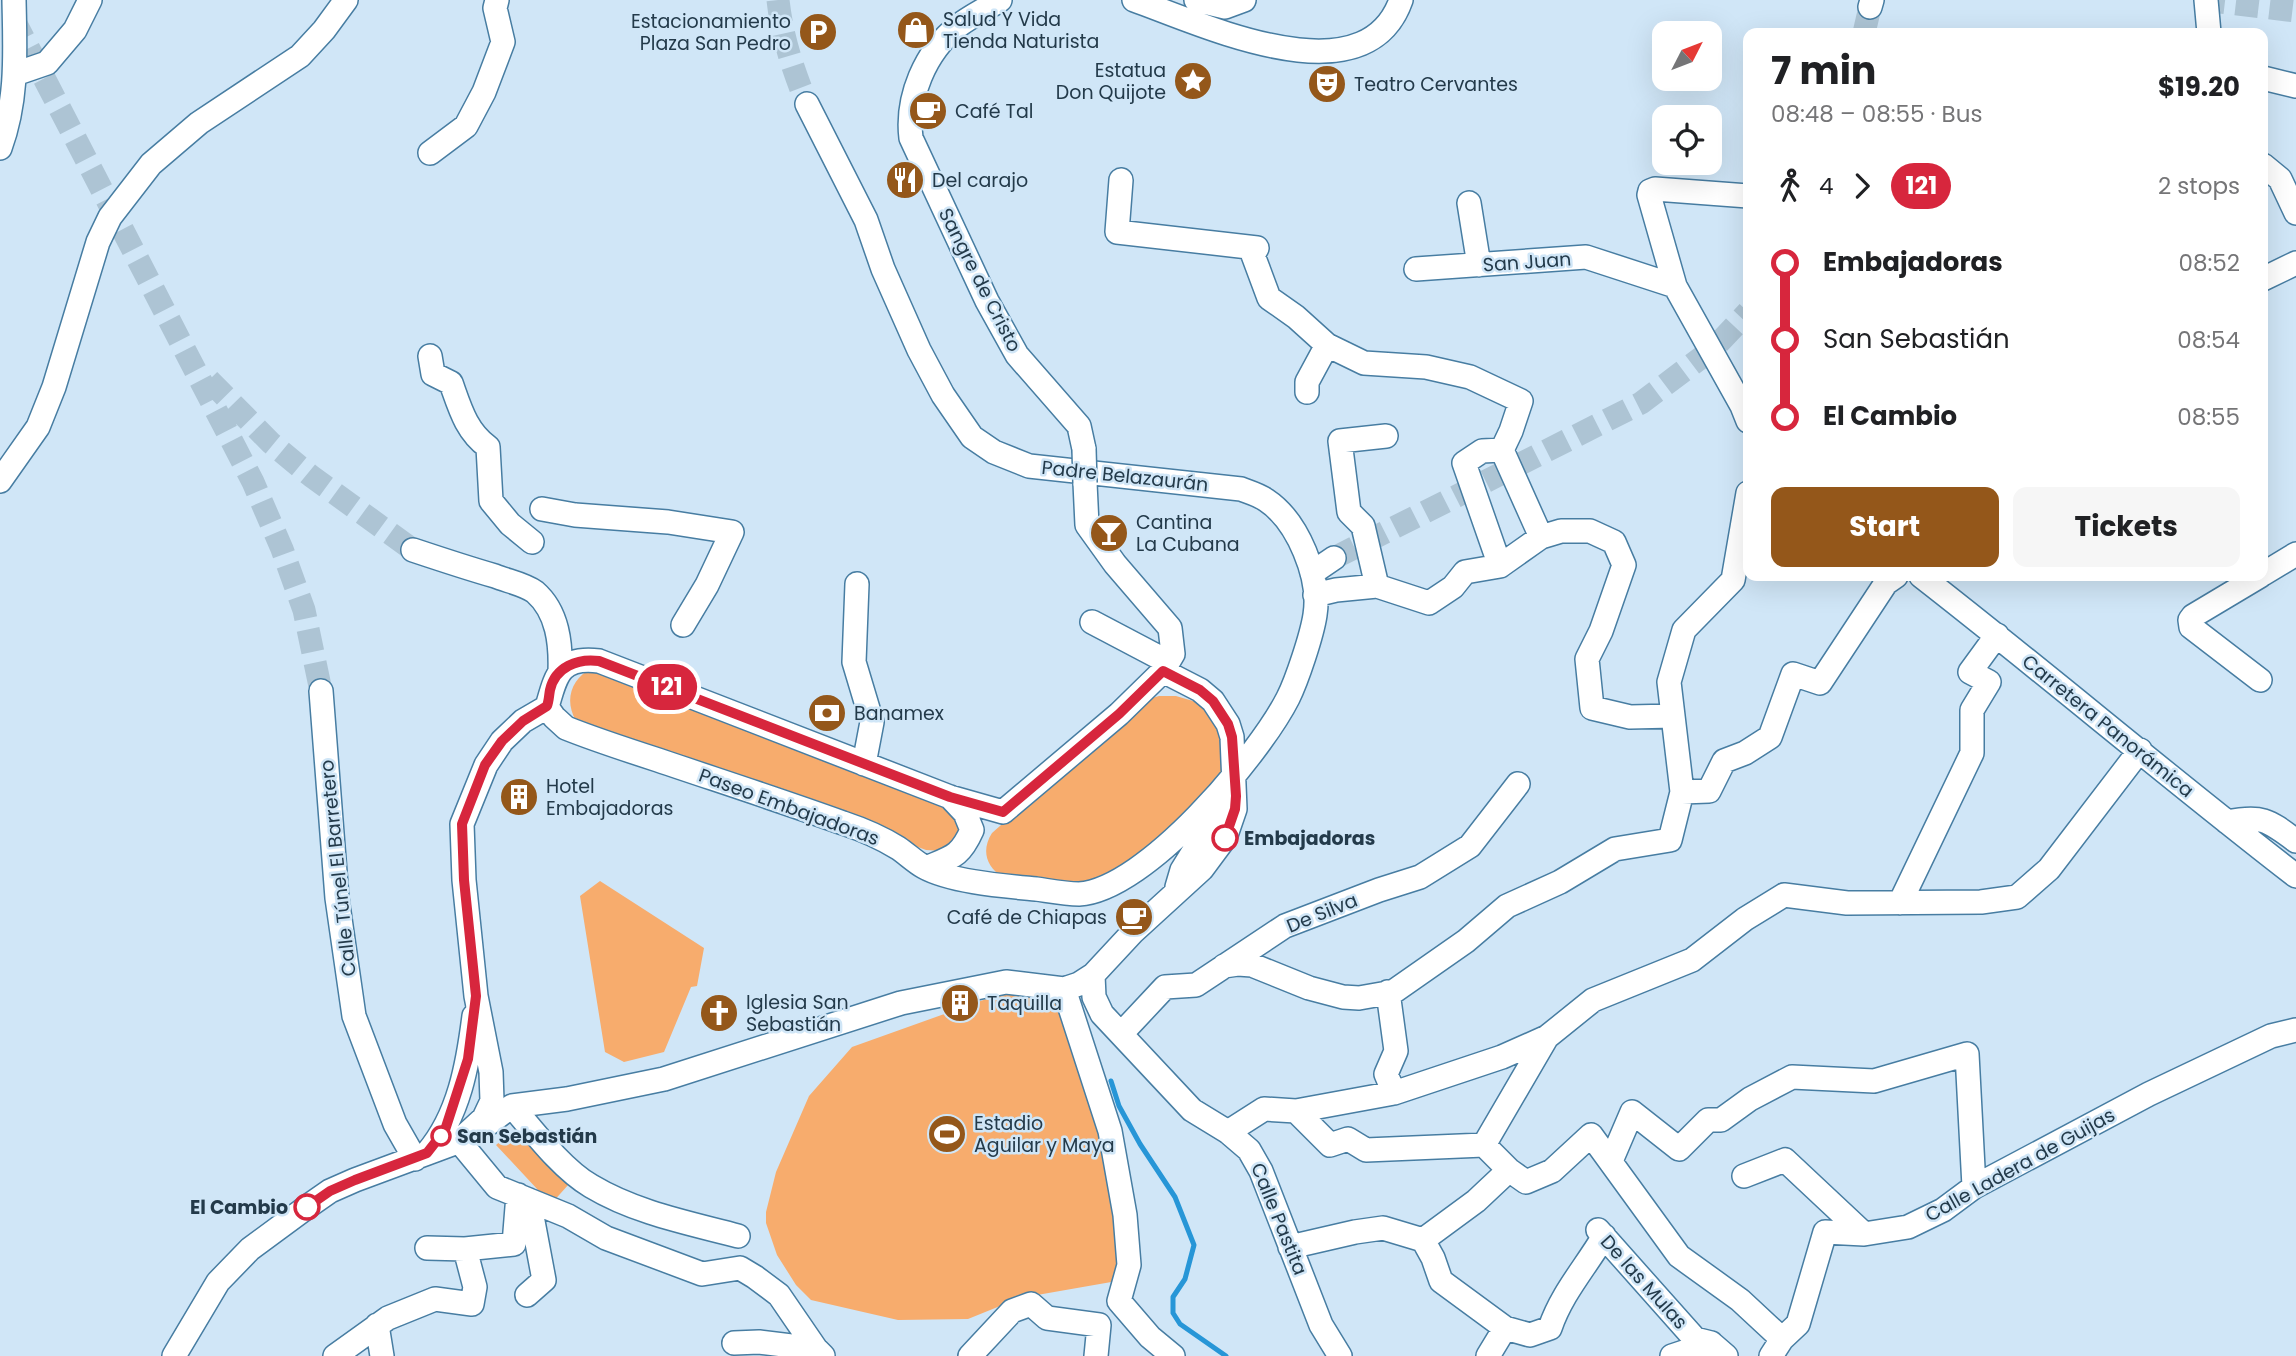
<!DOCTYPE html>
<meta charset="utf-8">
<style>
:root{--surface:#fff;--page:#f6f6f6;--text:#202124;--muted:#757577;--accent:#94571a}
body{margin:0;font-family:Poppins,sans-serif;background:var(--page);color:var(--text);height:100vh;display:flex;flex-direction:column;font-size:26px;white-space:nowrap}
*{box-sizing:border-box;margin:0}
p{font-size:23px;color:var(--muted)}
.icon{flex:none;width:38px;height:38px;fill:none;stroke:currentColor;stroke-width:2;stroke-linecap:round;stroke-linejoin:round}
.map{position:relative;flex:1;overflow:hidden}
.details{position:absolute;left:1743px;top:28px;width:525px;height:553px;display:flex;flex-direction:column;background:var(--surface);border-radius:14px;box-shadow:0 7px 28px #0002}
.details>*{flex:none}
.badge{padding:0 14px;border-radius:23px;font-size:24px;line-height:46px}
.needle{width:46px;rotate:48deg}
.tools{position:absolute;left:1652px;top:21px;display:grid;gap:14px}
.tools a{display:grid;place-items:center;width:70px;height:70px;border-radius:14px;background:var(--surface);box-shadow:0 7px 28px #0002;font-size:35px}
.map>.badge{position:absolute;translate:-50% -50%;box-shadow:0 0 0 4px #fff}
.legs{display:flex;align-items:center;gap:10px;height:77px;padding:0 28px;font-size:23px}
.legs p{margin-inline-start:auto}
.overview{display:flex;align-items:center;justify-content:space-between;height:119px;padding:0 28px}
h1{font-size:38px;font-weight:700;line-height:52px}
.primary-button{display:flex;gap:14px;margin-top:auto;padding:14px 28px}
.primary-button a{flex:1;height:80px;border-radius:14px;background:var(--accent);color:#fff;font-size:28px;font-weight:700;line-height:80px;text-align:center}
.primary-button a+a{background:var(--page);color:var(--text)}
ul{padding:0 28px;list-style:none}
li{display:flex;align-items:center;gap:24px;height:77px;font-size:26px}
li i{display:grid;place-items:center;width:10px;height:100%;margin:0 9px;background:currentColor}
li i::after{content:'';width:18px;height:18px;margin:-9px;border:5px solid;border-radius:50%;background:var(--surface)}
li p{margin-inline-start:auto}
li:first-child i{background:linear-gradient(#0000 50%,currentColor 0)}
li:last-child i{background:linear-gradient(currentColor 50%,#0000 0)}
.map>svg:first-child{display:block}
.green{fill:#f7ac6d}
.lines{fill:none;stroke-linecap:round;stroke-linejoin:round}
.stream{stroke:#2796d7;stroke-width:5}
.minor-tunnel{stroke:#adc4d4;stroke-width:23;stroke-dasharray:23 11;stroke-linecap:butt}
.minor-casing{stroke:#477da2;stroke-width:26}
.minor{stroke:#fff;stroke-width:23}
.minor-bridge-casing{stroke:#477da2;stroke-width:26;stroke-linecap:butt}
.minor-bridge{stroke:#fff;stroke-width:23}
.line-1-casing{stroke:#fff;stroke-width:16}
.line-1{stroke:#d7263d;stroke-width:10}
.stop-1-dot{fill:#fff;stroke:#d7263d;stroke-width:3.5}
.labels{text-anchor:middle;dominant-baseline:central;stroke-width:5;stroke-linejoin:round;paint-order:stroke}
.poi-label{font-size:19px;fill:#233a4a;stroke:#d0e6f7;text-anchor:start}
.street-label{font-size:19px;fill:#233a4a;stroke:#d0e6f7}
.stop-label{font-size:19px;font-weight:bold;fill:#233a4a;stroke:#d0e6f7;text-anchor:start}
</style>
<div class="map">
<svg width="2296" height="1356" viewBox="0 0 2296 1356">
<rect width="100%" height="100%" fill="#d0e6f7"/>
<!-- green -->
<path class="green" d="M 592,668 L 613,668 L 957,812 L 961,834 L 943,851 L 926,850 L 576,721 C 564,700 571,679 592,668 Z
M 1159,696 L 1176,696 L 1193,701 L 1204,708 L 1222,733 L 1225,765 L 1218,784 L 1155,850 L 1093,883 L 1075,886 L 1003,877 C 986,867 981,850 992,833 L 1127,713 L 1142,701 Z
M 600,881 L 704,948 L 697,986 L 691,987 L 664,1052 L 624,1062 L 605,1052 L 580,896 Z
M 1003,993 L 1060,1000 L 1087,1075 L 1121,1215 L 1117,1281 L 1020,1298 L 968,1319 L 898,1320 L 811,1300 L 796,1285 L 777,1255 L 766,1223 L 766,1212 L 776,1172 L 809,1096 L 852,1047 Z
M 515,1129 L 569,1184 L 551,1204 L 496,1145 Z"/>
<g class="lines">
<!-- stream -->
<path class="stream" d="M 1111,1081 L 1119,1106 L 1140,1144 L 1175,1197 L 1194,1245 L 1185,1279 L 1173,1297 L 1173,1313 L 1180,1324 L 1226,1356"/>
<!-- minor-tunnel -->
<path class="minor-tunnel" d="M 778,0 C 782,37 793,70 807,104
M 2202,0 L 2296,11
M 13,18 L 253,482 L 282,549 L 304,610 L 321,691
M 1864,33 L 1870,7
M 209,380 L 271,443 L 311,476 L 413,550
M 1334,558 L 1641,403 L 1714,348 L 1748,312"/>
<defs>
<path id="minor" d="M 1000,0 C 986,9 971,16 958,26 C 925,52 906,98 911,138 L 987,301 L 1017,355 L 1079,426 L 1084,449
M 1134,0 C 1202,24 1365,102 1401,0
M 1196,0 L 1225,7 L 1244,0
M 2206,0 L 2209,33
M 1870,7 L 1872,0
M 15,74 L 47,63 L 75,30 L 90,0
M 2263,78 L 2296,86
M 807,104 L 866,220 L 883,269 L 919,350 L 943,395 L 972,437 L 994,452 L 1029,466 L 1241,489 C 1249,492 1259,495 1266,500 C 1298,521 1321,578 1315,615 C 1312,635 1297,680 1288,698 C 1259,755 1146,890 1079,894 C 1065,894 1050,891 1036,889 C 1005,886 951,882 924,867 C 915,862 907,854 898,848 C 882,838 861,829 843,823 C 782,801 720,781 658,760 C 627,750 596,740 566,728 L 554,717 L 547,707 C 556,676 559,656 599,661 L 950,797 L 1003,812 L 1119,714 L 1163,671 L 1173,654
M 0,148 C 18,99 15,52 14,0
M 430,153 L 466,126 L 484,92 L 503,42 L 495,8 L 497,0
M 2263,165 L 2280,179 L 2296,213
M 1121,180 L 1117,232 L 1257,248 L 1253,255 L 1269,298 L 1296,317 L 1327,345 L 1364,363 L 1426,367 L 1470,377 L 1521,401 L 1511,431 L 1502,450
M 1748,196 L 1655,189 L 1650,191 L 1649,195 L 1675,286 L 1742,406 L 1748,421
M 1469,203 L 1479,265
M 1416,269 L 1586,257 L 1675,286
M 2263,279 L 2296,263
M 430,356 L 433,374 L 451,383 C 460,408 466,431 488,447 L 491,501 L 510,524 L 532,542
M 1307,392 L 1307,382 L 1327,345
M 1502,450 L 1541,537
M 0,481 L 38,427 L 54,387 L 98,242 L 110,217 L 151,164 L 199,123 L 300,56 L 324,30 L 346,0
M 1085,483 L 1087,525 L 1115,564 L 1170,628 L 1173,654
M 542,509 L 575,515 L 668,522 L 732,532 L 707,585 L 683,625
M 413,550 C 440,559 467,568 495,576 C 507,581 524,584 535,592 C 558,612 561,644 560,672
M 1500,566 L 1464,463 L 1482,451 L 1502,450
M 1312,573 L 1334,558
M 2263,574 L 2296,554
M 1921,576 C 2047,674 2169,778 2296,876
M 2260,576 L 2193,616 L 2190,620 L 2191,627 L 2260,680
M 857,584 L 854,662 L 872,722 L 864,764
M 1377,586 L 1363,526 L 1349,512 L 1340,441 L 1386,436
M 1315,595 L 1336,590 L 1377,586 L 1429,603 L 1453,587 L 1465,572 L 1500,566 L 1541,537 L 1561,531 L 1590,531 L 1614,542 L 1624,565 L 1601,631 L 1587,659 L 1592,708 L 1630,717 L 1673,716
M 1092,622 L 1168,662
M 321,691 L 337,898 L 354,1016 L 395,1124 L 415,1159
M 547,707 L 523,721 L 502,741 L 486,765 L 462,824 L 464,880 L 476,996 L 491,1072 L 492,1101 L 484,1118 L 459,1141 L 497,1187 L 568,1216 L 606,1238 L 702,1274 L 740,1268 L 755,1277 L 779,1295 L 816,1349 L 823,1356
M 1682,792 L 1709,791 L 1724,761 L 1745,753 L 1770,737 L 1793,674 L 1820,683 L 1886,583 L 1896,576
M 2227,822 C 2262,815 2268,820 2296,841
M 926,868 C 952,857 960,857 972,830 L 965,813 L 950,797
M 1177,887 L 1182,870 L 1223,804
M 1900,903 L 1972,753 L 1972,710 L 1989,682 L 1970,672 L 1997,635
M 1224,966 L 1238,964 L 1252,965 L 1309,988 L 1343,997 L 1359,998 L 1393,992 L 1466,941 L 1507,906 L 1560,882 L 1615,849 L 1670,840 L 1682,792 L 1669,682 L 1684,630 L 1733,580 L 1748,493
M 1093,975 L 1094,997 L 1102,1014 L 1192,1110 L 1228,1132 L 1249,1150 L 1261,1171 L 1321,1325 L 1340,1356
M 1064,989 L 1110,1131 L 1125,1215 L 1129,1265 L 1119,1301 L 1150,1337 L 1173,1356
M 1388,992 L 1396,1051 L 1386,1074 L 1394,1093
M 1121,1034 L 1165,987 L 1196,985 L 1285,926 L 1379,890 L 1420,877 L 1470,846 L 1518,784
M 512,1106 C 534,1132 562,1169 591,1186 C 636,1213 689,1223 738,1236
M 1296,1111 L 1330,1145 L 1348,1139 L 1366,1150 L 1484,1145 L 1509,1170 L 1526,1182 L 1552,1171 L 1591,1135 L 1679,1256 L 1740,1300 L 1782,1339
M 1228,1132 L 1264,1109 L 1296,1111 L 1394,1093 L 1502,1057 L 1547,1037 L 1593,1000 L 1692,960 L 1745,919 L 1784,895 L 1847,903 L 1981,902 L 2017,897 L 2049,869 L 2140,750
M 1484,1145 L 1547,1037
M 427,1153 C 459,1116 468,1064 474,1016
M 1611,1161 L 1632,1112 L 1679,1149 L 1708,1120 L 1721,1120 L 1750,1099 L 1792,1077 L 1874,1081 L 1967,1054 L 1974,1187
M 1744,1176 L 1785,1160 L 1864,1234
M 1598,1230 L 1695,1339 L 1711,1343 L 1726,1356
M 1423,1240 L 1476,1201 L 1509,1170
M 1290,1247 L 1355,1232 L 1383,1228 L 1423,1240 L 1433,1258 L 1441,1281 L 1505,1328 L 1530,1335 L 1550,1328 C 1562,1293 1585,1268 1604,1236
M 427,1248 L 465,1249 L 514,1244 L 518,1195
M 527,1295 L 544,1280 L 529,1200
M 377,1325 L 382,1356
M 734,1343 L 759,1342 L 816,1349
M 174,1356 L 218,1282 L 250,1249 L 307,1207 L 330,1191 L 355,1180 L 452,1144 L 480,1130 L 512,1106 L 567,1099 L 664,1079 L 901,1003 L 1006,982 L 1064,989 L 1079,984 L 1093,975 L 1133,932 L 1202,869 L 1225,838 L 1235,809 L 1232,737 L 1228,724 L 1213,701 L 1200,690 L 1163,671
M 335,1356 L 388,1318 L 435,1299 L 472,1304 L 475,1287 L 465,1249
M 970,1356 L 1012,1311 L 1031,1304 L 1047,1318 L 1099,1325 L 1096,1356
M 1488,1356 L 1505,1328
M 1672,1356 L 1711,1343
M 1771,1356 L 1782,1339 L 1798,1324 L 1825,1232 L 1864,1234 L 1908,1227 L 1943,1210 L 1974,1187 L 2149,1094 L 2271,1036 L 2296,1030"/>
</defs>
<!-- minor casing -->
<use href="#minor" class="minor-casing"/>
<!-- minor -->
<use href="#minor" class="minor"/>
<defs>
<path id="minor-bridge" d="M 1084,449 L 1085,483"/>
</defs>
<!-- minor-bridge casing -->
<use href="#minor-bridge" class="minor-bridge-casing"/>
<!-- minor-bridge -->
<use href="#minor-bridge" class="minor-bridge"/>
</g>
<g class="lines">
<defs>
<path id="line-1" d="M 307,1207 L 330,1191 L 355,1180 L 427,1153 L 445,1130 L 468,1059 L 476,996 L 464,880 L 462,824 L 485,765 L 502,741 L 523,721 L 547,706 C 549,701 549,695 550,690 C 555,667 578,658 599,661 L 950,797 L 1003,812 L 1119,714 L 1163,671 L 1200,690 L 1213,701 L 1228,724 L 1232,737 L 1236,796 L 1235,809 L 1225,838"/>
</defs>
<!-- line-1 casing -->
<use href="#line-1" class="line-1-casing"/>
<!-- line-1 -->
<use href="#line-1" class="line-1"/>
</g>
<!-- icons -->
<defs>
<symbol id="shop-disc" viewBox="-11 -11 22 22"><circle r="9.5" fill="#94571a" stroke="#d0e6f7"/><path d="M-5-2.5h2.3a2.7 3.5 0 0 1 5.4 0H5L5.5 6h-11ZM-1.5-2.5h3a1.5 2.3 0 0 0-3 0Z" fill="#fff"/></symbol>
<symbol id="parking-disc" viewBox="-11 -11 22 22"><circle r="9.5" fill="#94571a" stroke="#d0e6f7"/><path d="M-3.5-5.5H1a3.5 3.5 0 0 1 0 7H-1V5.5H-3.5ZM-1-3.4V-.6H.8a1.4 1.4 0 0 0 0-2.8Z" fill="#fff"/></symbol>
<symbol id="sight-disc" viewBox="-11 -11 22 22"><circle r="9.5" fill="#94571a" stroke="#d0e6f7"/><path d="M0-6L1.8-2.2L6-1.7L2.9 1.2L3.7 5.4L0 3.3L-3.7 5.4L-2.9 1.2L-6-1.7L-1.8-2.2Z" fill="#fff"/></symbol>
<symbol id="theatre-disc" viewBox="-11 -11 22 22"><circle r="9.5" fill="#94571a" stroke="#d0e6f7"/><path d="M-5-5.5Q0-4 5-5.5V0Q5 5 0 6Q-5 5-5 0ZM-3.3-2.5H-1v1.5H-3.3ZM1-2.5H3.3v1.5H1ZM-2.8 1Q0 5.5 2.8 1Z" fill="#fff"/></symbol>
<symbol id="cafe-disc" viewBox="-11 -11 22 22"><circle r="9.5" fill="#94571a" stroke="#d0e6f7"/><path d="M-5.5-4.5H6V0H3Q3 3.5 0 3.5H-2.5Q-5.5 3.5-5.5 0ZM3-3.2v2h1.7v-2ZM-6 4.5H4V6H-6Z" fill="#fff"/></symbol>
<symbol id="restaurant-disc" viewBox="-11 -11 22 22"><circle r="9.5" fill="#94571a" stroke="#d0e6f7"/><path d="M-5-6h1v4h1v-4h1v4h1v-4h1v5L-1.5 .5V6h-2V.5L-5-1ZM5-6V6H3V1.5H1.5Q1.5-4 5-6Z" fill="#fff"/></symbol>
<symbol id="bar-disc" viewBox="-11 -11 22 22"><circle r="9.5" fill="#94571a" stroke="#d0e6f7"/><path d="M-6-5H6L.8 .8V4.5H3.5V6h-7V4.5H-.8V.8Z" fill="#fff"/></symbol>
<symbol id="bank-disc" viewBox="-11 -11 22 22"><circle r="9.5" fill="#94571a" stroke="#d0e6f7"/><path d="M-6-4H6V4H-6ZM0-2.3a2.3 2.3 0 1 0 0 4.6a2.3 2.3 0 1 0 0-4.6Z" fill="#fff"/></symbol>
<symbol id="building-disc" viewBox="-11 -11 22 22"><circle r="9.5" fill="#94571a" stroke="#d0e6f7"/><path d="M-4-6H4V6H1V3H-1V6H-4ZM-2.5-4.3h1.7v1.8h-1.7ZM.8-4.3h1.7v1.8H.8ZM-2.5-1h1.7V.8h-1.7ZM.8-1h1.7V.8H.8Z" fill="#fff"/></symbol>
<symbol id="church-disc" viewBox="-11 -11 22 22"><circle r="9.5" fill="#94571a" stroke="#d0e6f7"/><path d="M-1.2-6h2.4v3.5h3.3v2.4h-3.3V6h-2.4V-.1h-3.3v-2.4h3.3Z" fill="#fff"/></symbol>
<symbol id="stadium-disc" viewBox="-11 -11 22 22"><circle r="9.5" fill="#94571a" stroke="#d0e6f7"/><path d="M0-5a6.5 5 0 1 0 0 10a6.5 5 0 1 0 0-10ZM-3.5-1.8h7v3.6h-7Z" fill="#fff"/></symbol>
</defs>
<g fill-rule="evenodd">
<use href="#shop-disc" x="894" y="8" width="44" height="44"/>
<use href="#parking-disc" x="796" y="10" width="44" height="44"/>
<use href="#sight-disc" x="1171" y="59" width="44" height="44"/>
<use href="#theatre-disc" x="1305" y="62" width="44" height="44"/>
<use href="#cafe-disc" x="906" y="89" width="44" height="44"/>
<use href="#restaurant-disc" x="883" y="158" width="44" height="44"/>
<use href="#bar-disc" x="1087" y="511" width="44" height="44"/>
<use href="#bank-disc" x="805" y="691" width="44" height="44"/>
<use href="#building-disc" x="497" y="775" width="44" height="44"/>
<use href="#cafe-disc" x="1112" y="895" width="44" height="44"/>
<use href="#building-disc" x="938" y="981" width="44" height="44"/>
<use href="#church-disc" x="697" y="991" width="44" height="44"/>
<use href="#stadium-disc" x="925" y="1112" width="44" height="44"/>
</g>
<!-- markers -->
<g class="stop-1-dot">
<circle cx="1225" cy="838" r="12"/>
<circle cx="441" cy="1136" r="9"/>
<circle cx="307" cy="1207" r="12"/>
</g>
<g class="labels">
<!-- poi labels -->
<g class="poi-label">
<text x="943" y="19">Salud Y Vida<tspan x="943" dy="22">Tienda Naturista</tspan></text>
<text x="791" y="21" text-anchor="end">Estacionamiento<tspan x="791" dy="22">Plaza San Pedro</tspan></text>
<text x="1166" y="70" text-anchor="end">Estatua<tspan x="1166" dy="22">Don Quijote</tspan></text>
<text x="1354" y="84">Teatro Cervantes</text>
<text x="955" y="111">Café Tal</text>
<text x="932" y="180">Del carajo</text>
<text x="1136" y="522">Cantina<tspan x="1136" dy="22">La Cubana</tspan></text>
<text x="854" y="713">Banamex</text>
<text x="546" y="786">Hotel<tspan x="546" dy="22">Embajadoras</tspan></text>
<text x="1107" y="917" text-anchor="end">Café de Chiapas</text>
<text x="746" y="1002">Iglesia San<tspan x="746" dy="22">Sebastián</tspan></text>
<text x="987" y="1003">Taquilla</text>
<text x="974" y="1123">Estadio<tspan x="974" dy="22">Aguilar y Maya</tspan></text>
</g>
<!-- street labels -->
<g class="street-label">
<text transform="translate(1527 262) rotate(-4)">San Juan</text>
<text transform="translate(980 280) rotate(63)">Sangre de Cristo</text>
<text transform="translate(1125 476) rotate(6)">Padre Belazaurán</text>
<text transform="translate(2108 726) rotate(39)">Carretera Panorámica</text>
<text transform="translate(789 807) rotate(20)">Paseo Embajadoras</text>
<text transform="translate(338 868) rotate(-96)">Calle Túnel El Barretero</text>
<text transform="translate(1322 913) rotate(-22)">De Silva</text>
<text transform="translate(2020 1165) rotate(-29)">Calle Ladera de Guijas</text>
<text transform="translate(1279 1219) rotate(68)">Calle Pastita</text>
<text transform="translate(1644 1282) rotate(48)">De las Mulas</text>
</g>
<!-- stop labels -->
<g class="stop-label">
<text x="1244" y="838">Embajadoras</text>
<text x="457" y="1136">San Sebastián</text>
<text x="288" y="1207" text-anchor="end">El Cambio</text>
</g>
</g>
</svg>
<div class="tools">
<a><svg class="needle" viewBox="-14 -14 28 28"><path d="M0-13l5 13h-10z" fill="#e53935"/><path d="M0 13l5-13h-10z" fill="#757577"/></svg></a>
<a><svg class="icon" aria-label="locate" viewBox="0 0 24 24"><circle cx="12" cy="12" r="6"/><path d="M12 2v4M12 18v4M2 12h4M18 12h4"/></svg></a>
</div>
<b class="badge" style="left:667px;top:687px;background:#d7263d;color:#fff">121</b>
<section class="details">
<div class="overview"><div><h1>7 min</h1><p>08:48 – 08:55 · Bus</p></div><b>$19.20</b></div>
<div class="legs"><svg class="icon" aria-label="walk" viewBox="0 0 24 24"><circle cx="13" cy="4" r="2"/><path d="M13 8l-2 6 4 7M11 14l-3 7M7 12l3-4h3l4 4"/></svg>4<svg class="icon" aria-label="forward" viewBox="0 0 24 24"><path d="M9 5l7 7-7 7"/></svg><b class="badge" style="background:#d7263d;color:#fff">121</b><p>2 stops</p></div>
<ul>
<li><i style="color:#d7263d"></i><b>Embajadoras</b><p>08:52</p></li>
<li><i style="color:#d7263d"></i><span>San Sebastián</span><p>08:54</p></li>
<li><i style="color:#d7263d"></i><b>El Cambio</b><p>08:55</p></li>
</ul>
<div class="primary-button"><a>Start</a><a>Tickets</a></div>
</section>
</div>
